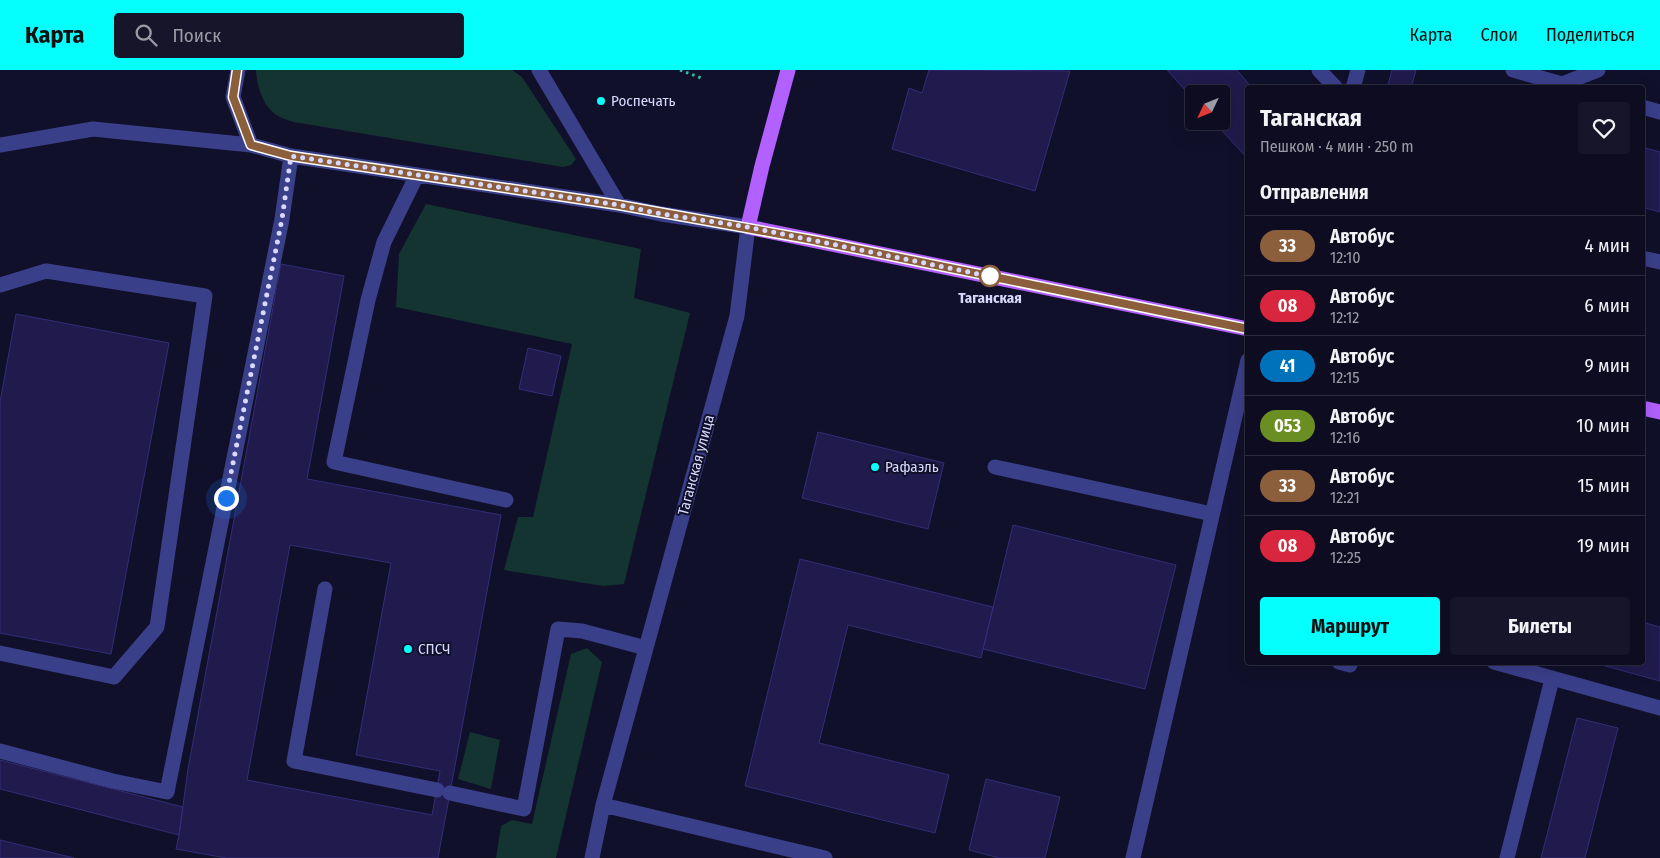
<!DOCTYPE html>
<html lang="ru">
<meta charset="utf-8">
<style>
:root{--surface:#0d0c20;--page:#161529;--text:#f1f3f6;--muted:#9a9ba5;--line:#2d2c3e;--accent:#05fffd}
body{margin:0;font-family:"Fira Sans Condensed",sans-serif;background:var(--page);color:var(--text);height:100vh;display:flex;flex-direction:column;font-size:19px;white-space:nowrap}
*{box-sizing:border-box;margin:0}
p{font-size:16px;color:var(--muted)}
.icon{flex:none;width:28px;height:28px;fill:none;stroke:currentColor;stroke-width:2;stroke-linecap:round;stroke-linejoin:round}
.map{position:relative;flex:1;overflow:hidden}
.panel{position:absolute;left:1245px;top:15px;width:400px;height:580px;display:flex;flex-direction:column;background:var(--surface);border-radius:5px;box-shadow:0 5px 20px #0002,0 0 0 1px var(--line)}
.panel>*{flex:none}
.badge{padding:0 10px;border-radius:16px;font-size:18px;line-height:32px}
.needle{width:32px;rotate:227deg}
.fabs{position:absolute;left:1185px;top:15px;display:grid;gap:10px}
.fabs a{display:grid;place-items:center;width:45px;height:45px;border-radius:5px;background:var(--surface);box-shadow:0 5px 20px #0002,0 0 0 1px var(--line);font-size:25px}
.you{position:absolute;width:25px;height:25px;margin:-12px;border:4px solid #fff;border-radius:50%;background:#1a73e8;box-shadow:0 0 0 8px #1a73e833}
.map>.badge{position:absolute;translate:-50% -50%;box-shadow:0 0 0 2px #fff}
h2{padding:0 15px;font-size:19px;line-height:45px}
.round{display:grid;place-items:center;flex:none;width:52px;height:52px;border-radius:5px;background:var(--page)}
.overview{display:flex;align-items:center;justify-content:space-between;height:85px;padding:0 15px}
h1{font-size:24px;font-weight:700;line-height:38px}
.cta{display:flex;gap:10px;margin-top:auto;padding:10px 15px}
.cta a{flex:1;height:58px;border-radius:5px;background:var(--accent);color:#111;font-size:20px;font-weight:700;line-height:58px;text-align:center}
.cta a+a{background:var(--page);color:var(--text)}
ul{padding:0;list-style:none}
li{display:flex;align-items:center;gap:15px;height:60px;padding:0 15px;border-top:1px solid var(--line)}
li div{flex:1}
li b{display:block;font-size:19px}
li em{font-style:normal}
li .badge{min-width:55px;font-weight:700;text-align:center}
header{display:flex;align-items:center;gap:30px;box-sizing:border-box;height:70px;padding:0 25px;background:var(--accent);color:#111}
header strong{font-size:24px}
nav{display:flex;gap:28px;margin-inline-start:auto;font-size:18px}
.search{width:350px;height:45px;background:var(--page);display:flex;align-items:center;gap:12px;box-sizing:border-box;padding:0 18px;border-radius:5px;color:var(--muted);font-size:19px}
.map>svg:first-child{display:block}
.green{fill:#133430}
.building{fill:#201b4c;stroke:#332d78;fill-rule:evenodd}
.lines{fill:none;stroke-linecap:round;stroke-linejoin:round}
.path{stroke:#2dbfa7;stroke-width:3;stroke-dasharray:2.5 4;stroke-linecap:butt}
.minor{stroke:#3a3f8a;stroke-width:15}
.major{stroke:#b260ff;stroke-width:15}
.line-casing{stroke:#fff;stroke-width:11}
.line{stroke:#8b5e3c;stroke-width:8}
.walk{stroke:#d9d9ff;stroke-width:5;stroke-dasharray:0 9}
.poi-dot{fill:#05fffd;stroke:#11102a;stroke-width:2}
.stop-dot{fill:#fff;stroke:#8b5e3c;stroke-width:2.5}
.labels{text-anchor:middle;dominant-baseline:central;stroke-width:4;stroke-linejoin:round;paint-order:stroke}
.poi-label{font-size:15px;fill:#d9d9ff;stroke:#11102a;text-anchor:start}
.stop-label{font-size:15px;font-weight:bold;fill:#d9d9ff;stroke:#11102a}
.street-label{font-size:15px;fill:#d9d9ff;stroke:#11102a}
</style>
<header>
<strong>Карта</strong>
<div class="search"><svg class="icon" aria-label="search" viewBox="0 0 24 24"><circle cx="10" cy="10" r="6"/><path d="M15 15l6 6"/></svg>Поиск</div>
<nav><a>Карта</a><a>Слои</a><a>Поделиться</a></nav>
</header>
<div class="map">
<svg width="1660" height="788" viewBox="0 0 1660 788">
<rect width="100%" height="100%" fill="#11102a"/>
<!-- green -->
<path class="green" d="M 256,0 L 512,0 L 522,7 L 576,89 L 571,95 L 563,97 L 294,52 C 288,50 280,48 275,44 C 262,34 257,16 256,0 Z
M 426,134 L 641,179 L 634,228 L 690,243 L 624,514 L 603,516 L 504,500 L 518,447 L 533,447 L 572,274 L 396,237 L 399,184 Z
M 587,578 L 602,592 L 556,788 L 496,788 L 501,756 L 512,750 L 532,754 L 571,584 Z
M 470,662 L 500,670 L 491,719 L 458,709 Z"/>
<!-- building -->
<path class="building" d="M 929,0 L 1070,1 L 1035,121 L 892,79 L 909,18 L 922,23 Z
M 1167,0 L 1237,0 L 1252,18 L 1248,18 L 1248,89 L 1213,51 L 1221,51 L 1221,24 L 1194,24 L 1194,30 Z
M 1392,0 L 1416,0 L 1411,18 L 1387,18 Z
M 1642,77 L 1660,82 L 1660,142 L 1642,137 Z
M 281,194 L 344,206 L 307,409 L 501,445 L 438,788 L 226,788 L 176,779 L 179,765 L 188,699 ZM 290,475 L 391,493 L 356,685 L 440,701 L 432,745 L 247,710 Z
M 16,244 L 169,273 L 111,584 L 0,563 L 0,332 Z
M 528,278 L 561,286 L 552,326 L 519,319 Z
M 818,362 L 944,393 L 928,459 L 802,428 Z
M 1013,455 L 1176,495 L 1145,619 L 983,579 Z
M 800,489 L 993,537 L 981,588 L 848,555 L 819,673 L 949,705 L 935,763 L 745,716 Z
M 1642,552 L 1660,557 L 1660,611 L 1591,592 L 1642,592 Z
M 1577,648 L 1618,658 L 1585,788 L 1541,788 Z
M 0,690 L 183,737 L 179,765 L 0,719 Z
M 986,709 L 1060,727 L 1045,788 L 999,788 L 969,780 Z
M 0,770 L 74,788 L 0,788 Z"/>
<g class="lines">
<!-- path -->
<path class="path" d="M 680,0 L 704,9"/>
<!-- minor -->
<path class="minor" d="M 238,0 L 233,27 L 251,75
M 539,0 L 619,135
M 1319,0 L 1336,18
M 1513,0 L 1562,14 L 1561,18
M 1353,18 L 1358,0
M 1573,18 L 1562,14 L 1598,0
M 1642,37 L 1660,42
M 0,75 L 93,59 L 251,75 L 291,86 L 619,135 L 661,144 L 748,157 L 737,246 L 603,735 L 592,788
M 417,105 L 384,172 L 368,230 L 334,392 L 506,430
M 1642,188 L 1660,192
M 0,215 L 46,201 L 205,226 L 157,557 L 114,607 L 0,583
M 995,397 L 1212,444
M 325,519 L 294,691 L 437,720
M 1339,592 L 1350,595 L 1351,592
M 1494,592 L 1660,638
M 0,681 L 113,711 L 167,722 L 282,149 L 291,86
M 450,723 L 524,739 L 558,559 L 582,561 L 646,578
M 603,735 L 825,788
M 1133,788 L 1248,290
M 1507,788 L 1552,609"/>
<!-- major -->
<path class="major" d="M 788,0 L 762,96 L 748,157 L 1248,259
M 1642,338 L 1660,342"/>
</g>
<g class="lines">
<defs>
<path id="line" d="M 237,0 L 233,27 L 251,75 L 291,86 L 619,135 L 813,170 L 1248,259"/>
</defs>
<!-- line casing -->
<use href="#line" class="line-casing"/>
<!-- line -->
<use href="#line" class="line"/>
<!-- walk -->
<path class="walk" d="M 226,428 L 282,149 L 291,86 L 619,135 L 662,144 L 748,157 L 993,207 L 990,206"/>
</g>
<!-- markers -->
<g class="poi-dot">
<circle cx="601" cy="31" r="5"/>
<circle cx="875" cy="397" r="5"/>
<circle cx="408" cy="579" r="5"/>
</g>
<circle class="stop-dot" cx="990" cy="206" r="10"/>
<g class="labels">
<!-- poi labels -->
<g class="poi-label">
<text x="611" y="31">Роспечать</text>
<text x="885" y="397">Рафаэль</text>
<text x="418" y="579">СПСЧ</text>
</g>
<!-- stop labels -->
<g class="stop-label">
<text x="990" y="228">Таганская</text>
</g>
<!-- street labels -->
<g class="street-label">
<text transform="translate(696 395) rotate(-75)">Таганская улица</text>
</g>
</g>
</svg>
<div class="fabs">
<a><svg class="needle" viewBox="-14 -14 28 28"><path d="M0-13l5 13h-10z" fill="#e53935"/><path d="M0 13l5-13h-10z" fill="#9a9ba5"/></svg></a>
</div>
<div class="you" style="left:226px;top:428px"></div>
<section class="panel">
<div class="overview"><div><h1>Таганская</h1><p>Пешком · 4 мин · 250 m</p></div><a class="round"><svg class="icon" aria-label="heart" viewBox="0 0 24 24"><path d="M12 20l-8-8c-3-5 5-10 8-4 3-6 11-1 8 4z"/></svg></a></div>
<h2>Отправления</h2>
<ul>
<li><span class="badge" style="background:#8b5e3c;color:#fff">33</span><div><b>Автобус</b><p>12:10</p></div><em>4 мин</em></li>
<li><span class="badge" style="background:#d7263d;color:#fff">08</span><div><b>Автобус</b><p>12:12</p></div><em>6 мин</em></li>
<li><span class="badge" style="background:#0072bc;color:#fff">41</span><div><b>Автобус</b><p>12:15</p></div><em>9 мин</em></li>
<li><span class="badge" style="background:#6b8e23;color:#fff">053</span><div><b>Автобус</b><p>12:16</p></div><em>10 мин</em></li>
<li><span class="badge" style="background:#8b5e3c;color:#fff">33</span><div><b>Автобус</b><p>12:21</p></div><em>15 мин</em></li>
<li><span class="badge" style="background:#d7263d;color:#fff">08</span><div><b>Автобус</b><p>12:25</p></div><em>19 мин</em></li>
</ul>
<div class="cta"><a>Маршрут</a><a>Билеты</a></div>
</section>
</div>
